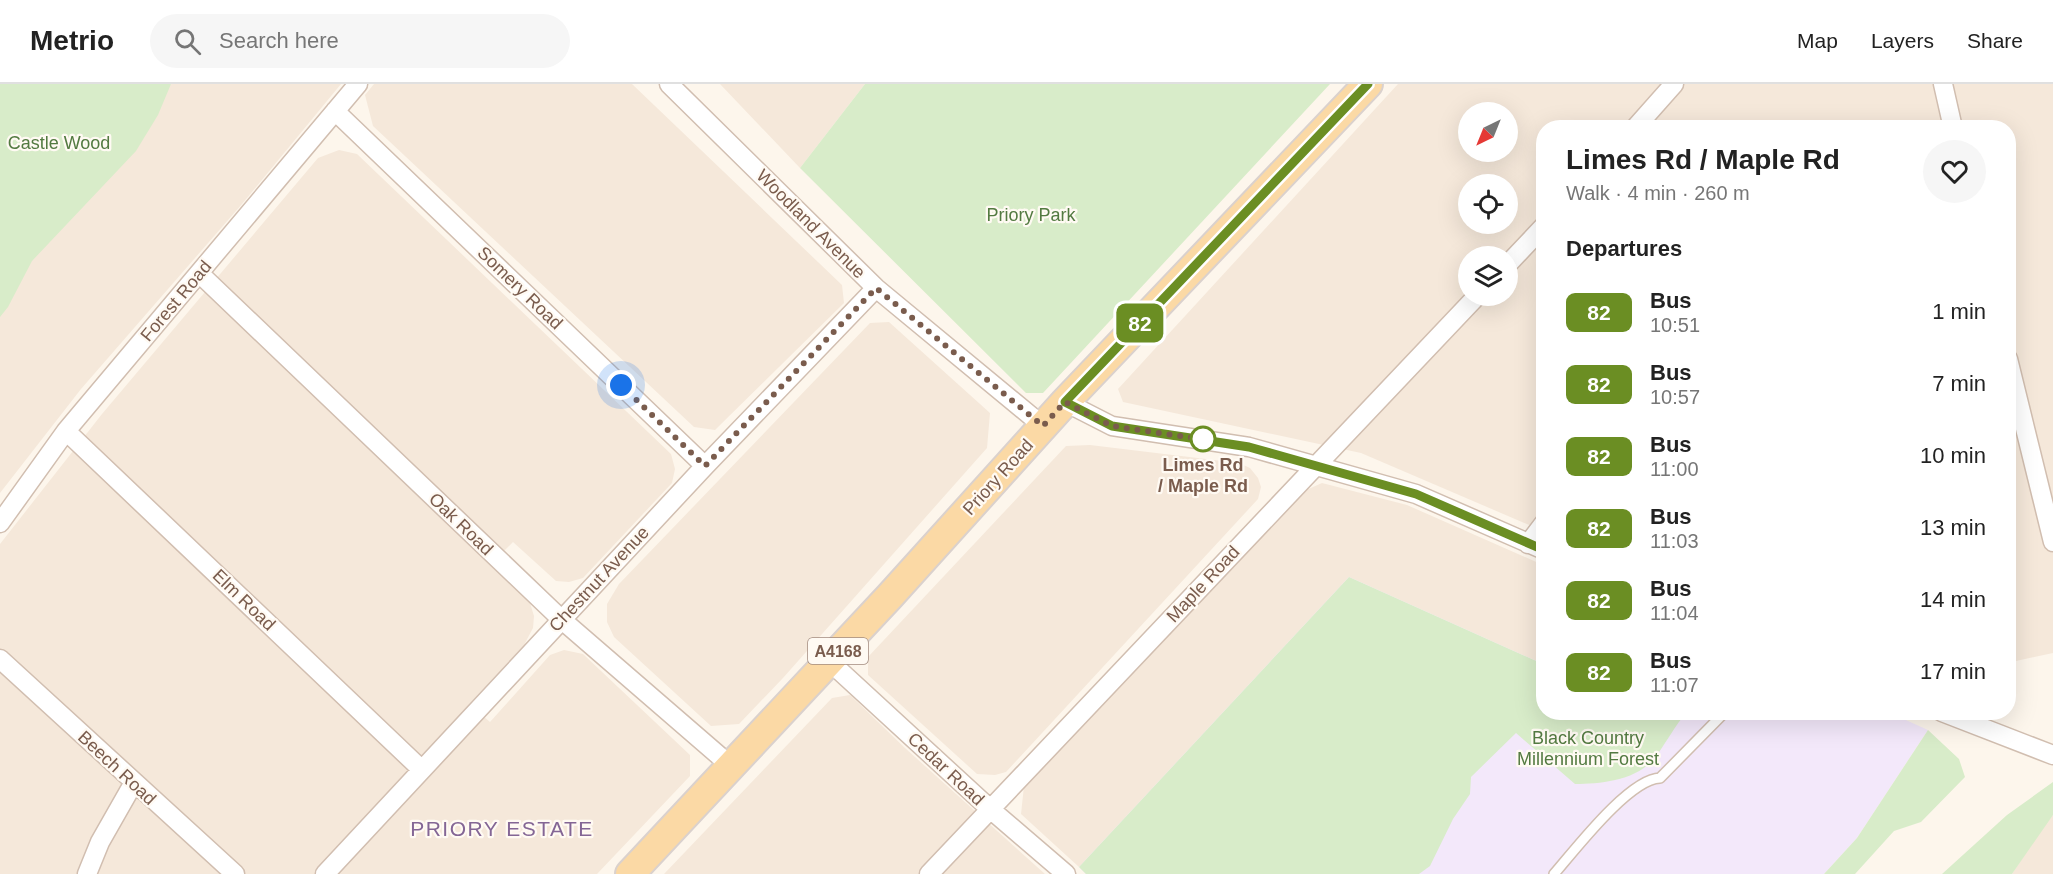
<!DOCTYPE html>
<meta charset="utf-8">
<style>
:root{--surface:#fff;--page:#f6f6f6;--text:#222;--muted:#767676;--line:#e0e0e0}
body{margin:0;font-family:Arial,sans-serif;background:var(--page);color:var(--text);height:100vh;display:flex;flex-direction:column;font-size:22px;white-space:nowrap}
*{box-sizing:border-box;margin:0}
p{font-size:20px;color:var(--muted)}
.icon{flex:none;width:33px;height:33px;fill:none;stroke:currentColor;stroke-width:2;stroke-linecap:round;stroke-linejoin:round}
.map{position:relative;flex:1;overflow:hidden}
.panel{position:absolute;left:1536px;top:36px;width:480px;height:600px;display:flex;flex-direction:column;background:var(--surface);border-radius:24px;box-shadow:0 6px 24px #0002}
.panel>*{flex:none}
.badge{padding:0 12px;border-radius:9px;font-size:21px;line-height:39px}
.needle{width:39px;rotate:223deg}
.buttons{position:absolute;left:1458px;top:18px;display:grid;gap:12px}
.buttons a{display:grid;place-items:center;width:60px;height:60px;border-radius:50%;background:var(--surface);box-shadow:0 6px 24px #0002;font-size:30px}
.you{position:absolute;width:30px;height:30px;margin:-15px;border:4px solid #fff;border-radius:50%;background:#1a73e8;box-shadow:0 0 0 9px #1a73e833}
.map>.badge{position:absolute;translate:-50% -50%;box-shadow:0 0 0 3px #fff}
h2{padding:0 30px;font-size:22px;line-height:54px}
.round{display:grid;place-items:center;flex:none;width:63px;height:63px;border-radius:32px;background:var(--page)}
.headline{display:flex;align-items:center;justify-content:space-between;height:102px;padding:0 30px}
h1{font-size:28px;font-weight:700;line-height:45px}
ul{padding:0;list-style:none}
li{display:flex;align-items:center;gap:18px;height:72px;padding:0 30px}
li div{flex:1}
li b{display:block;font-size:22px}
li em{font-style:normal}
li .badge{min-width:66px;font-weight:700;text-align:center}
header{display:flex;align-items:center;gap:36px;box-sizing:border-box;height:84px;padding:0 30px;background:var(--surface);border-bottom:2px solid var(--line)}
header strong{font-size:28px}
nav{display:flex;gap:33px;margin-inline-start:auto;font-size:21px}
.search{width:420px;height:54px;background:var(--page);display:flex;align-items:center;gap:15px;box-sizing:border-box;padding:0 21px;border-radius:33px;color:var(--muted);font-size:22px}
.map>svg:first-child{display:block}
.residential{fill:#f5e8da;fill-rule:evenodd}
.education{fill:#f3e8fa}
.green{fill:#d8ecc9}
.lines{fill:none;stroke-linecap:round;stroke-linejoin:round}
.lane-casing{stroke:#d1beb0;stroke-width:12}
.street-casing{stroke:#d1beb0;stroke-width:21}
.primary-casing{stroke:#dad1cd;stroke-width:32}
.lane{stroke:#fff;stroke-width:9}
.street{stroke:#fff;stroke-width:18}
.primary{stroke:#fbd9a5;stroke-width:28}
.line-casing{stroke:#fff;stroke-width:14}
.line{stroke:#6b8e23;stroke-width:9}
.walk{stroke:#7a5c4d;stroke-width:6;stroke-dasharray:0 10.8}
.stop-dot{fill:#fff;stroke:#6b8e23;stroke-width:3}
.labels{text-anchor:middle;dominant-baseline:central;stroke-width:4.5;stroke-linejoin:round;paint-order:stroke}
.shield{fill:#fffaf3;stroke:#a28b7f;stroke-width:1.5}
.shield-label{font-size:16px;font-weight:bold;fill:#7a5c4d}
.park-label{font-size:18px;fill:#537a41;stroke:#fffaf3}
.street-label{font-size:18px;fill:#7a5c4d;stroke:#fffaf3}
.stop-label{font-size:18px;font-weight:bold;fill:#7a5c4d;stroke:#fffaf3}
.quarter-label{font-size:21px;letter-spacing:1.5px;fill:#846695;stroke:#fffaf3}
</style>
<header>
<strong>Metrio</strong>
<div class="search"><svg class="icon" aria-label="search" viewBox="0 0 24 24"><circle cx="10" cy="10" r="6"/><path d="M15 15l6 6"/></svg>Search here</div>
<nav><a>Map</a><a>Layers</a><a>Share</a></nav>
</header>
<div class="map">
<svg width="2053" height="790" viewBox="0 0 2053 790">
<rect width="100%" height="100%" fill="#fdf6ec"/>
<!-- residential -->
<path class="residential" d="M 171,0 L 341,0 L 242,120 L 81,305 L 0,409 L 0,215 Z
M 374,0 L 632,0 L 842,201 L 844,219 L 715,346 L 694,343 L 373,42 L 365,11 Z
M 720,0 L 865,0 L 800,84 Z
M 1398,0 L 2053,0 L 2053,569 L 2016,577 L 2009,591 L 2008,44 L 1544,44 L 1543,447 L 1361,369 L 1123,318 L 1118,305 ZM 1468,28 L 1508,28 L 1508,68 L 1468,68 ZM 1468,100 L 1508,100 L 1508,140 L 1468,140 ZM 1468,172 L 1508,172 L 1508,212 L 1468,212 Z
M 339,66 L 357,70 L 671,370 L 675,385 L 672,399 L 583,494 L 569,498 L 556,497 L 513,458 L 490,481 L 530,519 L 534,532 L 533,544 L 524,561 L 469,620 L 490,638 L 550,571 L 564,566 L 583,570 L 690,671 L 690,692 L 597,790 L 0,790 L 0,460 L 102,330 L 318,74 Z
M 889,238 L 990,329 L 987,364 L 783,594 L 739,640 L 711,642 L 614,553 L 607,538 L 607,520 L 619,500 L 870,239 Z
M 1090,361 L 1239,379 L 1250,384 L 1258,394 L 1261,403 L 1258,415 L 1006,688 L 995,691 L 977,690 L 868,591 L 868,573 L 1066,362 Z
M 1322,399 L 1407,421 L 1543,481 L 1543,580 L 1349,493 L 1079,783 L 1021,730 L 1024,702 L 1304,407 Z
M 850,611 L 905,664 L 1045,790 L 664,790 L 832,614 Z
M 2053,731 L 2053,790 L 2012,790 L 2042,744 Z"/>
<!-- education -->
<path class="education" d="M 1349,493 L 1543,580 L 1544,628 L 1651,629 L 1668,636 L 1672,628 L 1888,628 L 1928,646 L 1857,754 L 1824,790 L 1086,790 L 1079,783 Z"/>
<!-- green -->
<path class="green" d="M 0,0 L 171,0 L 158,31 L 136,67 L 32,177 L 8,223 L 0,233 Z
M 865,0 L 1330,0 L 1043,309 L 1026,309 L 800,84 Z
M 1349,493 L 1543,580 L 1544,628 L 1651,629 L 1668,636 L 1672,629 L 1686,629 C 1675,642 1667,657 1657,671 C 1640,696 1602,700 1575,700 L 1516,649 L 1471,693 L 1470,710 L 1453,735 L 1430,782 L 1419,790 L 1086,790 L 1079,783 Z
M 1928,646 L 1959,675 L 1965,693 L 1921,738 L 1894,747 L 1855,790 L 1824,790 L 1857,754 Z
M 2053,698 L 2053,731 L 2012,790 L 1942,790 L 2007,731 Z"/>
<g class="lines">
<defs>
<path id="lane" d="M 1554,790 C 1575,766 1629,695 1660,694 L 1725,628"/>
<path id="street" d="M 669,0 L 876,204 L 1043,342
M 1943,0 L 1953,44
M 335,27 L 705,382
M 1635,44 L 1674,0
M 1508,180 L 1544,142
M 199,189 L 561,535 L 731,682
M 2008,275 L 2053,458
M 1065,318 L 1112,342 L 1249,363 L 1416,410 L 1544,466
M 66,347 L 421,685
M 0,439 L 66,347 L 358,0
M 1528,460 L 1544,439
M 0,575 L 235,790
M 829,577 L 989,724 L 1066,790
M 1942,628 L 2053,671
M 87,790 L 100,758 L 133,700
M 325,790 L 705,382 L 876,204
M 929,790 L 1477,212"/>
<path id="primary" d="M 630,790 L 890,512 L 1065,318 L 1368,0"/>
</defs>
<!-- lane casing -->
<use href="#lane" class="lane-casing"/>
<!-- street casing -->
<use href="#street" class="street-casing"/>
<!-- primary casing -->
<use href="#primary" class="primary-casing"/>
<!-- lane -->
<use href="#lane" class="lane"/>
<!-- street -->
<use href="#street" class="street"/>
<!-- primary -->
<use href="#primary" class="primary"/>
</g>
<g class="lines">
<defs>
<path id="line" d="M 1368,0 L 1065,318 L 1112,342 L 1249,363 L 1416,410 L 1544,466"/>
</defs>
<!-- line casing -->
<use href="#line" class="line-casing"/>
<!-- line -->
<use href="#line" class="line"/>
<!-- walk -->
<path class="walk" d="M 621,301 L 705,382 L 876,204 L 1043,342 L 1065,318 L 1112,342 L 1207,356 L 1203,355"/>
</g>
<!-- markers -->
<circle class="stop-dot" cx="1203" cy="355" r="12"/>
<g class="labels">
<!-- shield labels -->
<rect class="shield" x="808" y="554" width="60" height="26" rx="4.5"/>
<g class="shield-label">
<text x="838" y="567">A4168</text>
</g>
<!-- park labels -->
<g class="park-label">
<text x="59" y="59">Castle Wood</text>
<text x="1031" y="131">Priory Park</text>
<text x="1588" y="654">Black Country<tspan x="1588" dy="21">Millennium Forest</tspan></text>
</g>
<!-- street labels -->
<g class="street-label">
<text transform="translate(811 140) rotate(45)">Woodland Avenue</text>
<text transform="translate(520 204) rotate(44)">Somery Road</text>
<text transform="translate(176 217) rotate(-50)">Forest Road</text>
<text transform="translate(998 393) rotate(-48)">Priory Road</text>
<text transform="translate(461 440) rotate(44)">Oak Road</text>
<text transform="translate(599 495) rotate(-47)">Chestnut Avenue</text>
<text transform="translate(1203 500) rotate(-47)">Maple Road</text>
<text transform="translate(244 516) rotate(44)">Elm Road</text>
<text transform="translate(117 684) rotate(43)">Beech Road</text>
<text transform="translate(946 685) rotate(43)">Cedar Road</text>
</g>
<!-- stop labels -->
<g class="stop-label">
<text x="1203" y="381">Limes Rd<tspan x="1203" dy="21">/ Maple Rd</tspan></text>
</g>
<!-- quarter labels -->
<g class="quarter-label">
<text x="502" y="744">PRIORY ESTATE</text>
</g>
</g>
</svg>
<div class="buttons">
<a><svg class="needle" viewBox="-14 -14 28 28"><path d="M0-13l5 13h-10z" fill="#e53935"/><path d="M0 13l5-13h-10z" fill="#767676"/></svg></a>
<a><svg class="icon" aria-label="locate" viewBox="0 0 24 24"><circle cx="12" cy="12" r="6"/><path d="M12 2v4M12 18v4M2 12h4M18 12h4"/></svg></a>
<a><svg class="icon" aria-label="layers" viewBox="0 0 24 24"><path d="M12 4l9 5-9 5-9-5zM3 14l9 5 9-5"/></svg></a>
</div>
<div class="you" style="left:621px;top:301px"></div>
<b class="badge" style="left:1140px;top:239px;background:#6b8e23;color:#fff">82</b>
<section class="panel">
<div class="headline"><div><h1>Limes Rd / Maple Rd</h1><p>Walk · 4 min · 260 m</p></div><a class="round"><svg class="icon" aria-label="heart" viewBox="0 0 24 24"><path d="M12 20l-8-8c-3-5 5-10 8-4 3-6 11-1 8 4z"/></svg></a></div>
<h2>Departures</h2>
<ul>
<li><span class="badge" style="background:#6b8e23;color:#fff">82</span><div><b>Bus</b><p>10:51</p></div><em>1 min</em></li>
<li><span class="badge" style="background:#6b8e23;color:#fff">82</span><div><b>Bus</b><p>10:57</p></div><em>7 min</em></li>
<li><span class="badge" style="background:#6b8e23;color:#fff">82</span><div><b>Bus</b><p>11:00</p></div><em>10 min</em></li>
<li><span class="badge" style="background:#6b8e23;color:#fff">82</span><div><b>Bus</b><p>11:03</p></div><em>13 min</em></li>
<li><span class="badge" style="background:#6b8e23;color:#fff">82</span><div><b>Bus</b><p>11:04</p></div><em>14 min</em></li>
<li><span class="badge" style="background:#6b8e23;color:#fff">82</span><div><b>Bus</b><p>11:07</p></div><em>17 min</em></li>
</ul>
</section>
</div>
